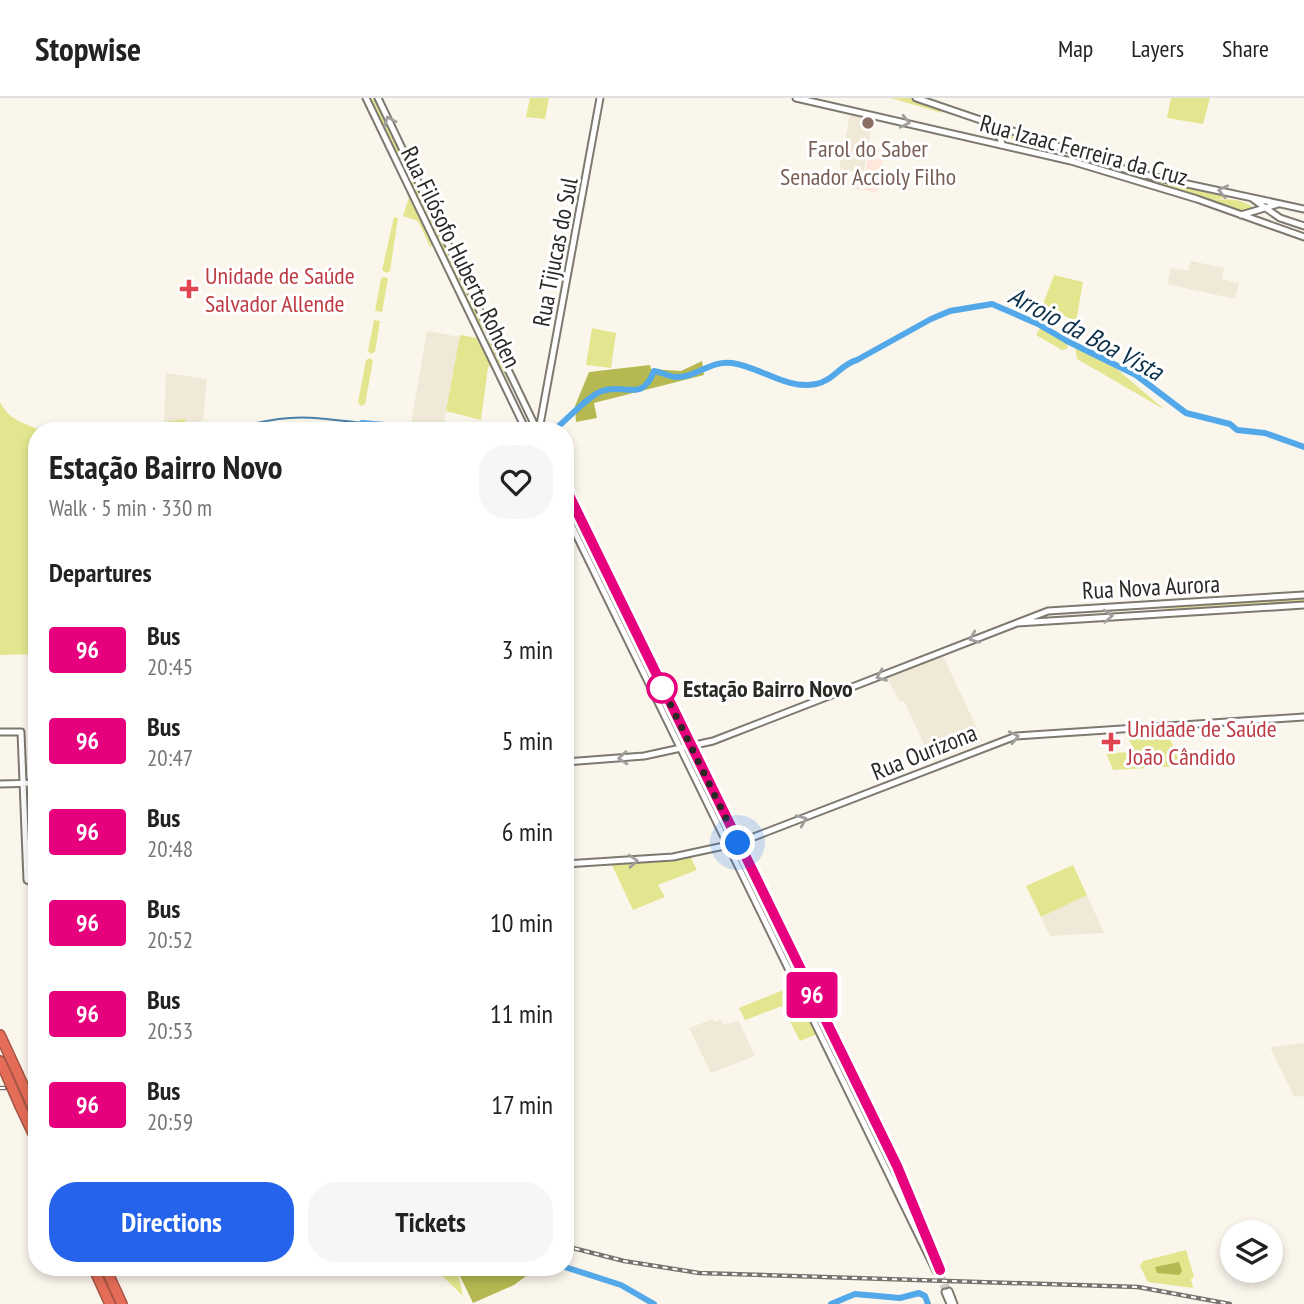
<!DOCTYPE html>
<meta charset="utf-8">
<style>
:root{--surface:#fff;--page:#f6f6f6;--text:#222;--muted:#767676;--line:#e0e0e0;--accent:#2563eb}
body{margin:0;font-family:"PT Sans Narrow",sans-serif;background:var(--page);color:var(--text);height:100vh;display:flex;flex-direction:column;font-size:26px;white-space:nowrap}
*{box-sizing:border-box;margin:0}
p{font-size:23px;color:var(--muted)}
.icon{flex:none;width:38px;height:38px;fill:none;stroke:currentColor;stroke-width:2;stroke-linecap:round;stroke-linejoin:round}
.map{position:relative;flex:1;overflow:hidden}
.drawer{position:absolute;left:28px;top:324px;width:546px;height:854px;display:flex;flex-direction:column;background:var(--surface);border-radius:28px;box-shadow:0 4px 10px #0003}
.drawer>*{flex:none}
.badge{padding:0 14px;border-radius:5px;font-size:24px;line-height:46px}
.controls{position:absolute;left:1220px;top:1122px;display:grid;gap:14px}
.controls a{display:grid;place-items:center;width:63px;height:63px;border-radius:50%;background:var(--surface);box-shadow:0 4px 10px #0003;font-size:35px}
.you{position:absolute;width:35px;height:35px;margin:-18px;border:5px solid #fff;border-radius:50%;background:#1a73e8;box-shadow:0 0 0 10px #1a73e833}
.map>.badge{position:absolute;translate:-50% -50%;box-shadow:0 0 0 4px #fff}
h2{padding:0 21px;font-size:26px;line-height:63px}
.round{display:grid;place-items:center;flex:none;width:74px;height:74px;border-radius:28px;background:var(--page)}
.headline{display:flex;align-items:center;justify-content:space-between;height:119px;padding:0 21px}
h1{font-size:33px;font-weight:700;line-height:52px}
.primary-button{display:flex;gap:14px;margin-top:auto;padding:14px 21px}
.primary-button a{flex:1;height:80px;border-radius:28px;background:var(--accent);color:#fff;font-size:28px;font-weight:700;line-height:80px;text-align:center}
.primary-button a+a{background:var(--page);color:var(--text)}
ul{padding:0;list-style:none}
li{display:flex;align-items:center;gap:21px;height:91px;padding:0 21px}
li div{flex:1}
li b{display:block;font-size:26px}
li em{font-style:normal}
li .badge{min-width:77px;font-weight:700;text-align:center}
header{display:flex;align-items:center;gap:42px;box-sizing:border-box;height:98px;padding:0 35px;background:var(--surface);border-bottom:2px solid var(--line)}
header strong{font-size:33px}
nav{display:flex;gap:38px;margin-inline-start:auto;font-size:24px}
.map>svg:first-child{display:block}
.industrial{fill:#ffe7dc}
.built{fill:#f1e9d8}
.green{fill:#e3e68f}
.forest{fill:#b6b951}
.lines{fill:none;stroke-linecap:round;stroke-linejoin:round}
.stream{stroke:#4782af;stroke-width:2}
.river{stroke:#53a8ea;stroke-width:6}
.secondary-tunnel{stroke:#d1cdc4;stroke-width:5;stroke-dasharray:5 2.5;stroke-linecap:butt}
.secondary-casing{stroke:#7d7970;stroke-width:9}
.highway-casing{stroke:#a45546;stroke-width:12}
.secondary{stroke:#fff;stroke-width:5}
.highway{stroke:#e56d58;stroke-width:9}
.rail-casing{stroke:#77736d;stroke-width:4.5}
.rail{stroke:#fff;stroke-width:2;stroke-dasharray:5;stroke-linecap:butt}
.highway-bridge-casing{stroke:#a45546;stroke-width:12;stroke-linecap:butt}
.highway-bridge{stroke:#e56d58;stroke-width:9}
.oneway{stroke:#a09f9d}
.line-casing{stroke:#fff;stroke-width:16}
.line{stroke:#e6007e;stroke-width:10}
.walk{stroke:#2b2925;stroke-width:7;stroke-dasharray:0 12.6}
.education-dot{fill:#8d6e63;stroke:#fff;stroke-width:2.5}
.health-dot{fill:#e0444e;stroke:#fff;stroke-width:2.5}
.stop-dot{fill:#fff;stroke:#e6007e;stroke-width:3.5}
.labels{text-anchor:middle;dominant-baseline:central;stroke-width:6;stroke-linejoin:round;paint-order:stroke}
.education-label{font-size:24px;fill:#785e54;stroke:#fff}
.street-label{font-size:24px;fill:#2b2925;stroke:#fff}
.health-label{font-size:24px;fill:#be3a42;stroke:#fff;text-anchor:start}
.stop-label{font-size:24px;font-weight:bold;fill:#2b2925;stroke:#fff;text-anchor:start}
.water-label{font-size:26px;font-style:italic;fill:#0d314b;stroke:#fff}
</style>
<header>
<strong>Stopwise</strong>
<nav><a>Map</a><a>Layers</a><a>Share</a></nav>
</header>
<div class="map">
<svg width="1304" height="1206" viewBox="0 0 1304 1206">
<rect width="100%" height="100%" fill="#fbf6ec"/>
<!-- industrial -->
<path class="industrial" d="M 868,59 L 883,62 L 877,95 L 862,92 Z"/>
<!-- built -->
<path class="built" d="M 850,17 L 873,22 L 860,92 L 852,90 L 855,74 L 839,70 Z
M 1191,163 L 1224,170 L 1222,181 L 1239,185 L 1235,201 L 1167,186 L 1171,170 L 1188,173 Z
M 427,233 L 460,239 L 444,325 L 411,325 Z
M 166,275 L 207,281 L 203,322 L 185,327 L 184,321 L 164,324 Z
M 943,558 L 983,643 L 932,664 L 904,603 L 900,604 L 887,580 Z
M 1087,797 L 1104,835 L 1050,838 L 1041,819 Z
M 713,921 L 715,924 L 721,921 L 723,926 L 739,923 L 755,958 L 711,975 L 689,930 Z
M 1304,945 L 1304,998 L 1294,999 L 1270,949 Z"/>
<!-- green -->
<path class="green" d="M 369,0 L 376,3 L 401,58 L 399,67 Z
M 530,0 L 549,0 L 545,21 L 526,19 Z
M 891,0 L 916,0 L 940,8 L 942,15 Z
M 1171,0 L 1210,0 L 1203,26 L 1167,20 Z
M 1005,32 L 1071,53 L 1047,52 L 1001,37 Z
M 410,77 L 486,233 L 480,232 L 408,85 Z
M 1141,80 L 1196,88 L 1228,99 L 1214,102 C 1231,100 1244,101 1258,113 L 1237,117 Z
M 409,99 L 433,147 L 430,149 L 418,123 L 403,118 Z
M 394,119 L 398,120 L 390,173 L 386,175 L 382,172 Z
M 1054,177 L 1083,184 L 1076,224 L 1043,206 Z
M 386,179 L 388,181 L 382,214 L 375,213 L 381,180 Z
M 374,222 L 380,223 L 375,254 L 371,256 L 368,253 Z
M 592,230 L 616,235 L 611,270 L 586,267 Z
M 1040,230 L 1068,245 L 1067,251 L 1062,252 L 1036,237 Z
M 460,237 L 478,240 L 491,267 L 488,269 L 481,322 L 446,313 Z
M 485,242 L 491,243 L 511,288 Z
M 1075,249 L 1117,271 L 1165,312 L 1077,261 Z
M 370,260 L 373,263 L 365,306 L 361,308 L 358,304 L 366,262 Z
M 0,304 C 9,322 23,325 41,332 L 37,332 L 37,556 L 0,557 Z
M 185,321 L 186,332 L 138,332 L 138,328 Z
M 581,426 L 622,512 L 617,514 L 574,428 Z
M 1304,501 L 1304,503 L 1167,511 L 1165,509 Z
M 621,517 L 625,518 L 654,583 L 619,520 Z
M 658,585 L 688,647 L 682,649 L 653,588 Z
M 1166,630 L 1181,668 L 1113,672 L 1106,655 L 1135,654 L 1125,633 Z
M 701,674 L 716,704 L 710,706 L 695,675 Z
M 714,709 L 733,740 L 731,743 L 728,742 Z
M 690,758 L 697,772 L 658,787 L 665,799 L 633,812 L 612,767 Z
M 1073,767 L 1087,797 L 1041,819 L 1026,788 Z
M 750,775 L 791,857 L 785,860 L 744,776 Z
M 793,888 L 800,903 L 802,918 L 811,925 L 817,936 L 800,943 L 782,908 L 745,922 L 739,910 Z
M 815,906 L 841,960 L 835,963 L 809,909 Z
M 852,984 L 890,1057 L 889,1060 L 878,1048 L 849,991 Z
M 1186,1152 L 1194,1179 L 1191,1181 L 1193,1190 L 1148,1184 L 1140,1168 L 1143,1163 Z
M 433,1169 L 458,1175 L 463,1198 Z"/>
<!-- forest -->
<path class="forest" d="M 702,263 L 704,277 L 594,305 L 597,320 L 576,324 L 575,308 L 589,274 L 650,267 L 651,271 L 681,273 Z
M 1179,1164 L 1182,1173 L 1179,1177 L 1157,1175 L 1155,1169 Z
M 452,1169 L 527,1169 L 533,1173 L 514,1187 L 473,1205 L 459,1176 Z"/>
<g class="lines">
<!-- stream -->
<path class="stream" d="M 252,326 C 296,315 319,320 362,325
M 222,332 L 246,327"/>
<!-- river -->
<path class="river" d="M 362,325 L 443,332
M 554,332 C 566,323 589,297 602,293 C 625,285 642,305 654,273 C 661,274 668,278 675,279 C 696,280 710,262 732,265 C 761,269 786,292 816,286 C 833,283 841,266 857,262 L 931,221 L 950,213 L 992,206 L 1038,226 L 1067,243 L 1136,277 L 1186,315 L 1230,326 L 1237,332 L 1265,335 L 1304,349
M 565,1169 L 621,1187 L 654,1206
M 831,1206 L 855,1196 L 900,1200 L 919,1195 L 925,1198 L 928,1206"/>
<!-- secondary-tunnel -->
<path class="secondary-tunnel" d="M 940,1172 L 949,1193
M 936,1173 L 945,1194"/>
<defs>
<path id="secondary" d="M 366,0 L 526,332
M 378,0 L 537,332
M 796,0 L 1071,63 L 1197,101 L 1304,139
M 916,0 L 1136,75 L 1304,111
M 1002,46 L 999,36 L 1007,31
M 1253,101 L 1280,120 L 1304,128
M 1241,117 L 1278,106
M 539,332 L 600,0
M 565,389 L 897,1068 L 940,1172
M 565,414 L 936,1173
M 1017,525 L 1304,507
M 0,634 L 21,634 L 27,782 L 37,787
M 565,664 L 644,658 L 713,643 L 1048,513 L 1304,497
M 0,686 L 37,685
M 565,766 L 673,759 L 738,745 L 1016,638 L 1304,619
M 949,1193 L 954,1206
M 945,1194 L 950,1206"/>
<path id="highway" d="M 0,937 L 18,976
M 0,963 L 7,978
M 30,1003 L 37,1018
M 20,1008 L 37,1044
M 93,1169 L 110,1206
M 105,1169 L 122,1206"/>
</defs>
<!-- secondary casing -->
<use href="#secondary" class="secondary-casing"/>
<!-- highway casing -->
<use href="#highway" class="highway-casing"/>
<!-- secondary -->
<use href="#secondary" class="secondary"/>
<!-- highway -->
<use href="#highway" class="highway"/>
<defs>
<path id="rail" d="M 0,990 L 37,990
M 565,1148 L 624,1163 L 699,1175 L 1138,1189 L 1230,1206"/>
</defs>
<!-- rail casing -->
<use href="#rail" class="rail-casing"/>
<!-- rail -->
<use href="#rail" class="rail"/>
<defs>
<path id="highway-bridge" d="M 18,976 L 30,1003
M 7,978 L 20,1008"/>
</defs>
<!-- highway-bridge casing -->
<use href="#highway-bridge" class="highway-bridge-casing"/>
<!-- highway-bridge -->
<use href="#highway-bridge" class="highway-bridge"/>
</g>
<!-- one-way arrows -->
<defs><path id="oneway-chevron" d="M-2-3.5L2.5 0L-2 3.5" fill="none" stroke-width="1.6" stroke-linecap="round" stroke-linejoin="round" transform="scale(1.75)"/></defs>
<g class="oneway">
<use href="#oneway-chevron" transform="translate(389 23) rotate(-114)"/>
<use href="#oneway-chevron" transform="translate(905 24) rotate(13)"/>
<use href="#oneway-chevron" transform="translate(1223 93) rotate(-168)"/>
<use href="#oneway-chevron" transform="translate(1108 518) rotate(-3)"/>
<use href="#oneway-chevron" transform="translate(974 540) rotate(157)"/>
<use href="#oneway-chevron" transform="translate(881 578) rotate(158)"/>
<use href="#oneway-chevron" transform="translate(1014 639) rotate(-13)"/>
<use href="#oneway-chevron" transform="translate(623 660) rotate(176)"/>
<use href="#oneway-chevron" transform="translate(802 722) rotate(-23)"/>
<use href="#oneway-chevron" transform="translate(633 763) rotate(-4)"/>
</g>
<g class="lines">
<defs>
<path id="line" d="M 565,389 L 897,1068 L 940,1172"/>
</defs>
<!-- line casing -->
<use href="#line" class="line-casing"/>
<!-- line -->
<use href="#line" class="line"/>
<!-- walk -->
<path class="walk" d="M 662,590 L 661,587 L 738,745"/>
</g>
<!-- markers -->
<circle class="education-dot" cx="868" cy="25" r="7"/>
<g class="health-dot">
<path d="M185.5 180.5h7v7h7v7h-7v7h-7v-7h-7v-7h7z"/>
<path d="M1107.5 633.5h7v7h7v7h-7v7h-7v-7h-7v-7h7z"/>
</g>
<circle class="stop-dot" cx="662" cy="590" r="14"/>
<g class="labels">
<!-- education labels -->
<g class="education-label">
<text x="868" y="50">Farol do Saber<tspan x="868" dy="28">Senador Accioly Filho</tspan></text>
</g>
<!-- street labels -->
<g class="street-label">
<text transform="translate(1084 52) rotate(15)">Rua Izaac Ferreira da Cruz</text>
<text transform="translate(555 154) rotate(-79)">Rua Tijucas do Sul</text>
<text transform="translate(461 159) rotate(64)">Rua Filósofo Huberto Rohden</text>
<text transform="translate(1151 489) rotate(-3)">Rua Nova Aurora</text>
<text transform="translate(924 654) rotate(-22)">Rua Ourizona</text>
</g>
<!-- health labels -->
<g class="health-label">
<text x="205" y="177">Unidade de Saúde<tspan x="205" dy="28">Salvador Allende</tspan></text>
<text x="1127" y="630">Unidade de Saúde<tspan x="1127" dy="28">João Cândido</tspan></text>
</g>
<!-- stop labels -->
<g class="stop-label">
<text x="683" y="590">Estação Bairro Novo</text>
</g>
<!-- water labels -->
<g class="water-label">
<text transform="translate(1086 235) rotate(28)">Arroio da Boa Vista</text>
</g>
</g>
</svg>
<div class="controls">
<a><svg class="icon" aria-label="layers" viewBox="0 0 24 24"><path d="M12 4l9 5-9 5-9-5zM3 14l9 5 9-5"/></svg></a>
</div>
<div class="you" style="left:738px;top:745px"></div>
<b class="badge" style="left:812px;top:897px;background:#e6007e;color:#fff">96</b>
<section class="drawer">
<div class="headline"><div><h1>Estação Bairro Novo</h1><p>Walk · 5 min · 330 m</p></div><a class="round"><svg class="icon" aria-label="heart" viewBox="0 0 24 24"><path d="M12 20l-8-8c-3-5 5-10 8-4 3-6 11-1 8 4z"/></svg></a></div>
<h2>Departures</h2>
<ul>
<li><span class="badge" style="background:#e6007e;color:#fff">96</span><div><b>Bus</b><p>20:45</p></div><em>3 min</em></li>
<li><span class="badge" style="background:#e6007e;color:#fff">96</span><div><b>Bus</b><p>20:47</p></div><em>5 min</em></li>
<li><span class="badge" style="background:#e6007e;color:#fff">96</span><div><b>Bus</b><p>20:48</p></div><em>6 min</em></li>
<li><span class="badge" style="background:#e6007e;color:#fff">96</span><div><b>Bus</b><p>20:52</p></div><em>10 min</em></li>
<li><span class="badge" style="background:#e6007e;color:#fff">96</span><div><b>Bus</b><p>20:53</p></div><em>11 min</em></li>
<li><span class="badge" style="background:#e6007e;color:#fff">96</span><div><b>Bus</b><p>20:59</p></div><em>17 min</em></li>
</ul>
<div class="primary-button"><a>Directions</a><a>Tickets</a></div>
</section>
</div>
